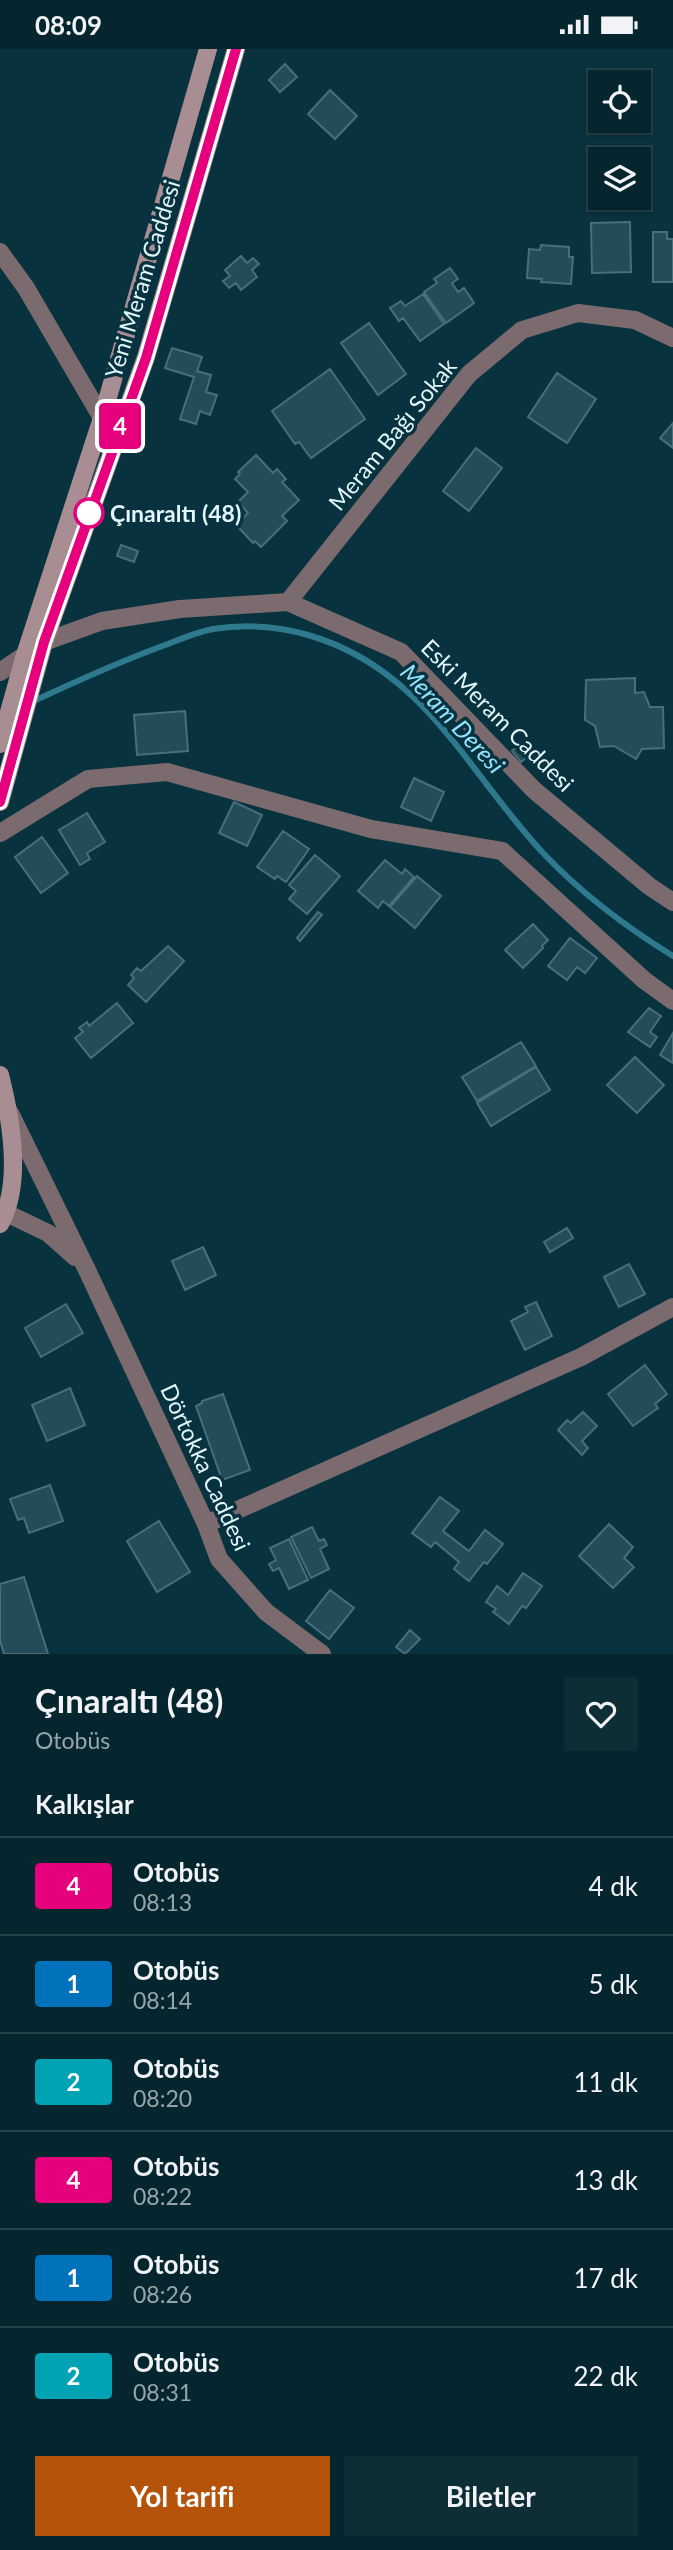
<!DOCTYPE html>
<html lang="tr">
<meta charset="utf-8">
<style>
:root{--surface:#05262e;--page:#0e2e36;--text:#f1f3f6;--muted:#97a5aa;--line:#26434a;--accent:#b45309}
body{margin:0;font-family:Lato,sans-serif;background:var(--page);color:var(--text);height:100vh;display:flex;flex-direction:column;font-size:26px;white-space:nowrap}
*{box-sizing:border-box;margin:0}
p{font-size:23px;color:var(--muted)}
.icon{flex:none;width:38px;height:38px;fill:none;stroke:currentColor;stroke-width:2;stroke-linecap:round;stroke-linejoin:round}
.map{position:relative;height:1605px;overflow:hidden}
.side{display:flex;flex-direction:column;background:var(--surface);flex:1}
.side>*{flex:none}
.badge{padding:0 14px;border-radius:5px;font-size:24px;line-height:46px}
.controls{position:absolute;left:588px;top:21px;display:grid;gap:14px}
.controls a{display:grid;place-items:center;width:63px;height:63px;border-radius:0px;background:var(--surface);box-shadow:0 2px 5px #0004,0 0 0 2px var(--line);font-size:35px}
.map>.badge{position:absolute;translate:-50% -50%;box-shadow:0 0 0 4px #fff}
h2{padding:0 35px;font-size:26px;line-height:63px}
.round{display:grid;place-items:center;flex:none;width:74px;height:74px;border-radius:0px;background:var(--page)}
.head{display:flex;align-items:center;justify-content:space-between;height:119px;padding:0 35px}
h1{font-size:33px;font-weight:700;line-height:52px}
.action{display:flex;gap:14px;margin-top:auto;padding:14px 35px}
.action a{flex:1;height:80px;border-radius:0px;background:var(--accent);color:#fff;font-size:28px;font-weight:700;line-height:80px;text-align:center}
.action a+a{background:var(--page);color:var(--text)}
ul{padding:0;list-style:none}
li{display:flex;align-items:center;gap:21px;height:98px;padding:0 35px;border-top:2px solid var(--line)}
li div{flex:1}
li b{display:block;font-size:26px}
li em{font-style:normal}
li .badge{min-width:77px;font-weight:700;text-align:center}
.status{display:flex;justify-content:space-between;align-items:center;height:49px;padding:0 35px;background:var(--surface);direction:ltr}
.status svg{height:19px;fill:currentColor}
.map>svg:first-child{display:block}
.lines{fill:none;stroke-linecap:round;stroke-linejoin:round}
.stream{stroke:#2f798f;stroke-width:6}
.building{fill:#244c58;stroke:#476e7b;stroke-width:2}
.minor{stroke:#7c6b6e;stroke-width:18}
.tertiary{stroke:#7c6b6e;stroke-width:18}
.secondary{stroke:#a88d93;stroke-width:18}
.line-casing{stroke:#fff;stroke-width:16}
.line{stroke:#e6007e;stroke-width:10}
.stop-dot{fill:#fff;stroke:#e6007e;stroke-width:3.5}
.labels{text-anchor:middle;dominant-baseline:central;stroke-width:7;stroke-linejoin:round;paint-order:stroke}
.street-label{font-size:23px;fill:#e2f7ff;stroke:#07323e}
.stop-label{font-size:23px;font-weight:bold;fill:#e2f7ff;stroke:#07323e;text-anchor:start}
.water-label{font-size:24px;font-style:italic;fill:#92e4fe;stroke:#07323e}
</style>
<div class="status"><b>08:09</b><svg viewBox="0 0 49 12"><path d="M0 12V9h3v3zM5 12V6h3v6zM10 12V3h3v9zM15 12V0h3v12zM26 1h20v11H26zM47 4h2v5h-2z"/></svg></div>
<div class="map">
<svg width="673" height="1605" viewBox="0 0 673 1605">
<rect width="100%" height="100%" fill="#07323e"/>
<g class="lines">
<!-- stream -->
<path class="stream" d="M 36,651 C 79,631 123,611 168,595 C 183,589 197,583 213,580 C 245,575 277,577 308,586 C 424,619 467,723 544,805 C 582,845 626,878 673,907"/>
</g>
<!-- building -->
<path class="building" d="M 285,15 L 297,28 L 280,43 L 269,31 Z
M 330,41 L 357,67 L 335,90 L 308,65 Z
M 630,173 L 631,223 L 592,224 L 591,174 Z
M 653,183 L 667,183 L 667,190 L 673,190 L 673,233 L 653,233 Z
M 541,196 L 569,198 L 569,208 L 573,208 L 571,235 L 541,233 L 542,230 L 527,229 L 529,200 L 540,201 Z
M 241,207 L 247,214 L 253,209 L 259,215 L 252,221 L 257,228 L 241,241 L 236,234 L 229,239 L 223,232 L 230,227 L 225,221 Z
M 450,219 L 458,230 L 452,234 L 458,243 L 464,239 L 474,254 L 446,274 L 424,243 L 437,234 L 434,230 Z
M 423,245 L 444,275 L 420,292 L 403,269 L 399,272 L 390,259 L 401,252 L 405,257 Z
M 369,274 L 406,325 L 378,346 L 341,294 Z
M 172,299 L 202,308 L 197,322 L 211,326 L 206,343 L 217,346 L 210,366 L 200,362 L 196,375 L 180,370 L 194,328 L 165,319 Z
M 330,320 L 365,370 L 311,409 L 299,393 L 295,395 L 272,362 Z
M 557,324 L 596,350 L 567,394 L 528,368 Z
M 673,374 L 673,399 L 660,389 Z
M 476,399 L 502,419 L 469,462 L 443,442 Z
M 256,406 L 273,424 L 277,420 L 286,430 L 282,433 L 299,451 L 282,467 L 287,472 L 261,498 L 255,492 L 253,494 L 236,476 L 248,464 L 238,453 L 248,443 L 235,430 L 240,425 L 238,423 Z
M 121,496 L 138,502 L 134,513 L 117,507 Z
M 635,629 L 635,644 L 644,643 L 650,658 L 663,658 L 664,699 L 642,700 L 636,710 L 614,697 L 600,698 L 595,677 L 585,671 L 586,631 Z
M 185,662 L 188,702 L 137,706 L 134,666 Z
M 518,697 L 527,708 L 521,713 L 512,702 Z
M 414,729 L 444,743 L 431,772 L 401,758 Z
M 234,753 L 262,766 L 247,797 L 219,784 Z
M 87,764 L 105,793 L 87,804 L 90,810 L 80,816 L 59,781 Z
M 283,782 L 309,800 L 286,833 L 277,827 L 275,830 L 257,818 Z
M 42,788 L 68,824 L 41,844 L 15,808 Z
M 315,806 L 340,827 L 307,865 L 289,850 L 296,842 L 289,836 Z
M 385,811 L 402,825 L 405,820 L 414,828 L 389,857 L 383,852 L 378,859 L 358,842 Z
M 417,827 L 441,847 L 415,879 L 390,858 Z
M 318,863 L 322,866 L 300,892 L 297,889 Z
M 533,875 L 548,891 L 542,897 L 543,899 L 523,919 L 505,901 Z
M 570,889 L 597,909 L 585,924 L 577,918 L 567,931 L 548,917 Z
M 168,897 L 184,912 L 146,953 L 128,936 L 134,929 L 131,926 L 137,919 L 141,922 Z
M 117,954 L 133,974 L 91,1009 L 75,989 L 83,983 L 79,979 L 87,973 L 89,977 Z
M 649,959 L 661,967 L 650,983 L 657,988 L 650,998 L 628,983 Z
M 673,984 L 673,1014 L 660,1006 Z
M 521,993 L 536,1017 L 477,1052 L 462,1028 Z
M 635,1008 L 664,1036 L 637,1064 L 607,1036 Z
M 536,1018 L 550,1041 L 491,1077 L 477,1054 Z
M 567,1179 L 573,1189 L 550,1203 L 544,1193 Z
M 203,1198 L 216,1226 L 185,1241 L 172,1212 Z
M 629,1215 L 645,1245 L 619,1258 L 604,1228 Z
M 536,1253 L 552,1287 L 525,1301 L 511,1272 L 528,1263 L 525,1258 Z
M 66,1255 L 83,1284 L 41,1308 L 25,1279 Z
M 645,1316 L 667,1345 L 655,1355 L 658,1359 L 633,1377 L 608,1345 Z
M 70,1339 L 85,1376 L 47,1392 L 32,1356 Z
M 223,1345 L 250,1421 L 222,1431 L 196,1357 L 202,1354 L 202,1352 Z
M 583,1363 L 597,1377 L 582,1392 L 588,1399 L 582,1406 L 558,1381 L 567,1371 L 571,1374 Z
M 50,1436 L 63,1472 L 29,1484 L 24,1469 L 18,1471 L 10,1450 Z
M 440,1448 L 459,1462 L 443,1482 L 469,1502 L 485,1481 L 503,1495 L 487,1515 L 484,1513 L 469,1532 L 454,1520 L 459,1513 L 435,1493 L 431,1498 L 412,1484 Z
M 159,1472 L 190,1523 L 157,1543 L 127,1492 Z
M 609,1475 L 633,1498 L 624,1509 L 634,1518 L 613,1539 L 579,1507 Z
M 312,1478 L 319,1492 L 324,1490 L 327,1496 L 320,1500 L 329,1520 L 311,1529 L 291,1488 Z
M 289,1490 L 308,1531 L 289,1540 L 279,1519 L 273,1522 L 269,1515 L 276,1511 L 270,1499 Z
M 523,1524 L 542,1537 L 526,1559 L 522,1557 L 509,1575 L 493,1563 L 496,1560 L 486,1553 L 497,1537 L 508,1546 Z
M 24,1528 L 48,1605 L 4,1605 L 0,1591 L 0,1535 Z
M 330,1541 L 354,1559 L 329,1590 L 306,1572 Z
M 410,1581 L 420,1590 L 405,1605 L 396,1598 Z"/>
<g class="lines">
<!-- minor -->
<path class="minor" d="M 0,203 L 26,239 L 102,369
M 288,553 L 469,325 L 522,281 L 578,264 L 635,271 L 673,289
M 0,623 L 25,606
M 0,784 L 88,730 L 167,723 L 371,780 L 502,802 L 644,931 L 673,952
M 206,1475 L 581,1308 L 673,1258"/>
<!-- tertiary -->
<path class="tertiary" d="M 36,599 L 44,593 L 102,572 L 180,560 L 288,553 L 401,603 L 534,741 L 649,837 L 673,853
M 10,1064 L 87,1221 L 206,1475 L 219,1510 L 266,1563 L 322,1605
M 0,1161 L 48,1184 L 75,1208"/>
<!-- secondary -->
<path class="secondary" d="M 0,695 L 25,606 L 102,369 L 208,0
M 0,753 L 44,593 L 146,308 L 236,0
M 0,1026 C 11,1070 23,1134 0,1175"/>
</g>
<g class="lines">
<defs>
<path id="line" d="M 0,753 L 44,593 L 146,309 L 236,0"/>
</defs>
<!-- line casing -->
<use href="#line" class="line-casing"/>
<!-- line -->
<use href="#line" class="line"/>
</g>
<!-- markers -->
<circle class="stop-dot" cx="89" cy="464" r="14"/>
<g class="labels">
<!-- street labels -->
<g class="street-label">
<text transform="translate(142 230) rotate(-73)">Yeni Meram Caddesi</text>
<text transform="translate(392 385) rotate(-51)">Meram Bağı Sokak</text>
<text transform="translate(498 666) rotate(45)">Eski Meram Caddesi</text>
<text transform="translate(206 1418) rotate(65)">Dörtokka Caddesi</text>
</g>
<!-- stop labels -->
<g class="stop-label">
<text x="110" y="464">Çınaraltı (48)</text>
</g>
<!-- water labels -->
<g class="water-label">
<text transform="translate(453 669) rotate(47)">Meram Deresi</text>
</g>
</g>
</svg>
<div class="controls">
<a><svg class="icon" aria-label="locate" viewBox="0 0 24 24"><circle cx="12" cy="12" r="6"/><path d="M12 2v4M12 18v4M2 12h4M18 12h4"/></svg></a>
<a><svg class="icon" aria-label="layers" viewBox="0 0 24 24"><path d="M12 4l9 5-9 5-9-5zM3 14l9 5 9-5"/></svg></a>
</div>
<b class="badge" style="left:120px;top:377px;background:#e6007e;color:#fff">4</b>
</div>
<section class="side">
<div class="head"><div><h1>Çınaraltı (48)</h1><p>Otobüs</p></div><a class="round"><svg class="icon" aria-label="heart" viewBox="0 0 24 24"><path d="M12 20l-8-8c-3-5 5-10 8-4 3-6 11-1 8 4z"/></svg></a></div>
<h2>Kalkışlar</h2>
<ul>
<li><span class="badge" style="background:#e6007e;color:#fff">4</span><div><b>Otobüs</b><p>08:13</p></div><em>4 dk</em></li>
<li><span class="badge" style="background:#0072bc;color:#fff">1</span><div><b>Otobüs</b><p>08:14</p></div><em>5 dk</em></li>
<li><span class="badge" style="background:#00a3b4;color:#fff">2</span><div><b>Otobüs</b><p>08:20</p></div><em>11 dk</em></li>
<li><span class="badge" style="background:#e6007e;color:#fff">4</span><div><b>Otobüs</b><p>08:22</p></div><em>13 dk</em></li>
<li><span class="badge" style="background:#0072bc;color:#fff">1</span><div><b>Otobüs</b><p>08:26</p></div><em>17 dk</em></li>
<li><span class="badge" style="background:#00a3b4;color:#fff">2</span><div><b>Otobüs</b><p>08:31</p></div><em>22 dk</em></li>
</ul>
<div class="action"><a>Yol tarifi</a><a>Biletler</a></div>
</section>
